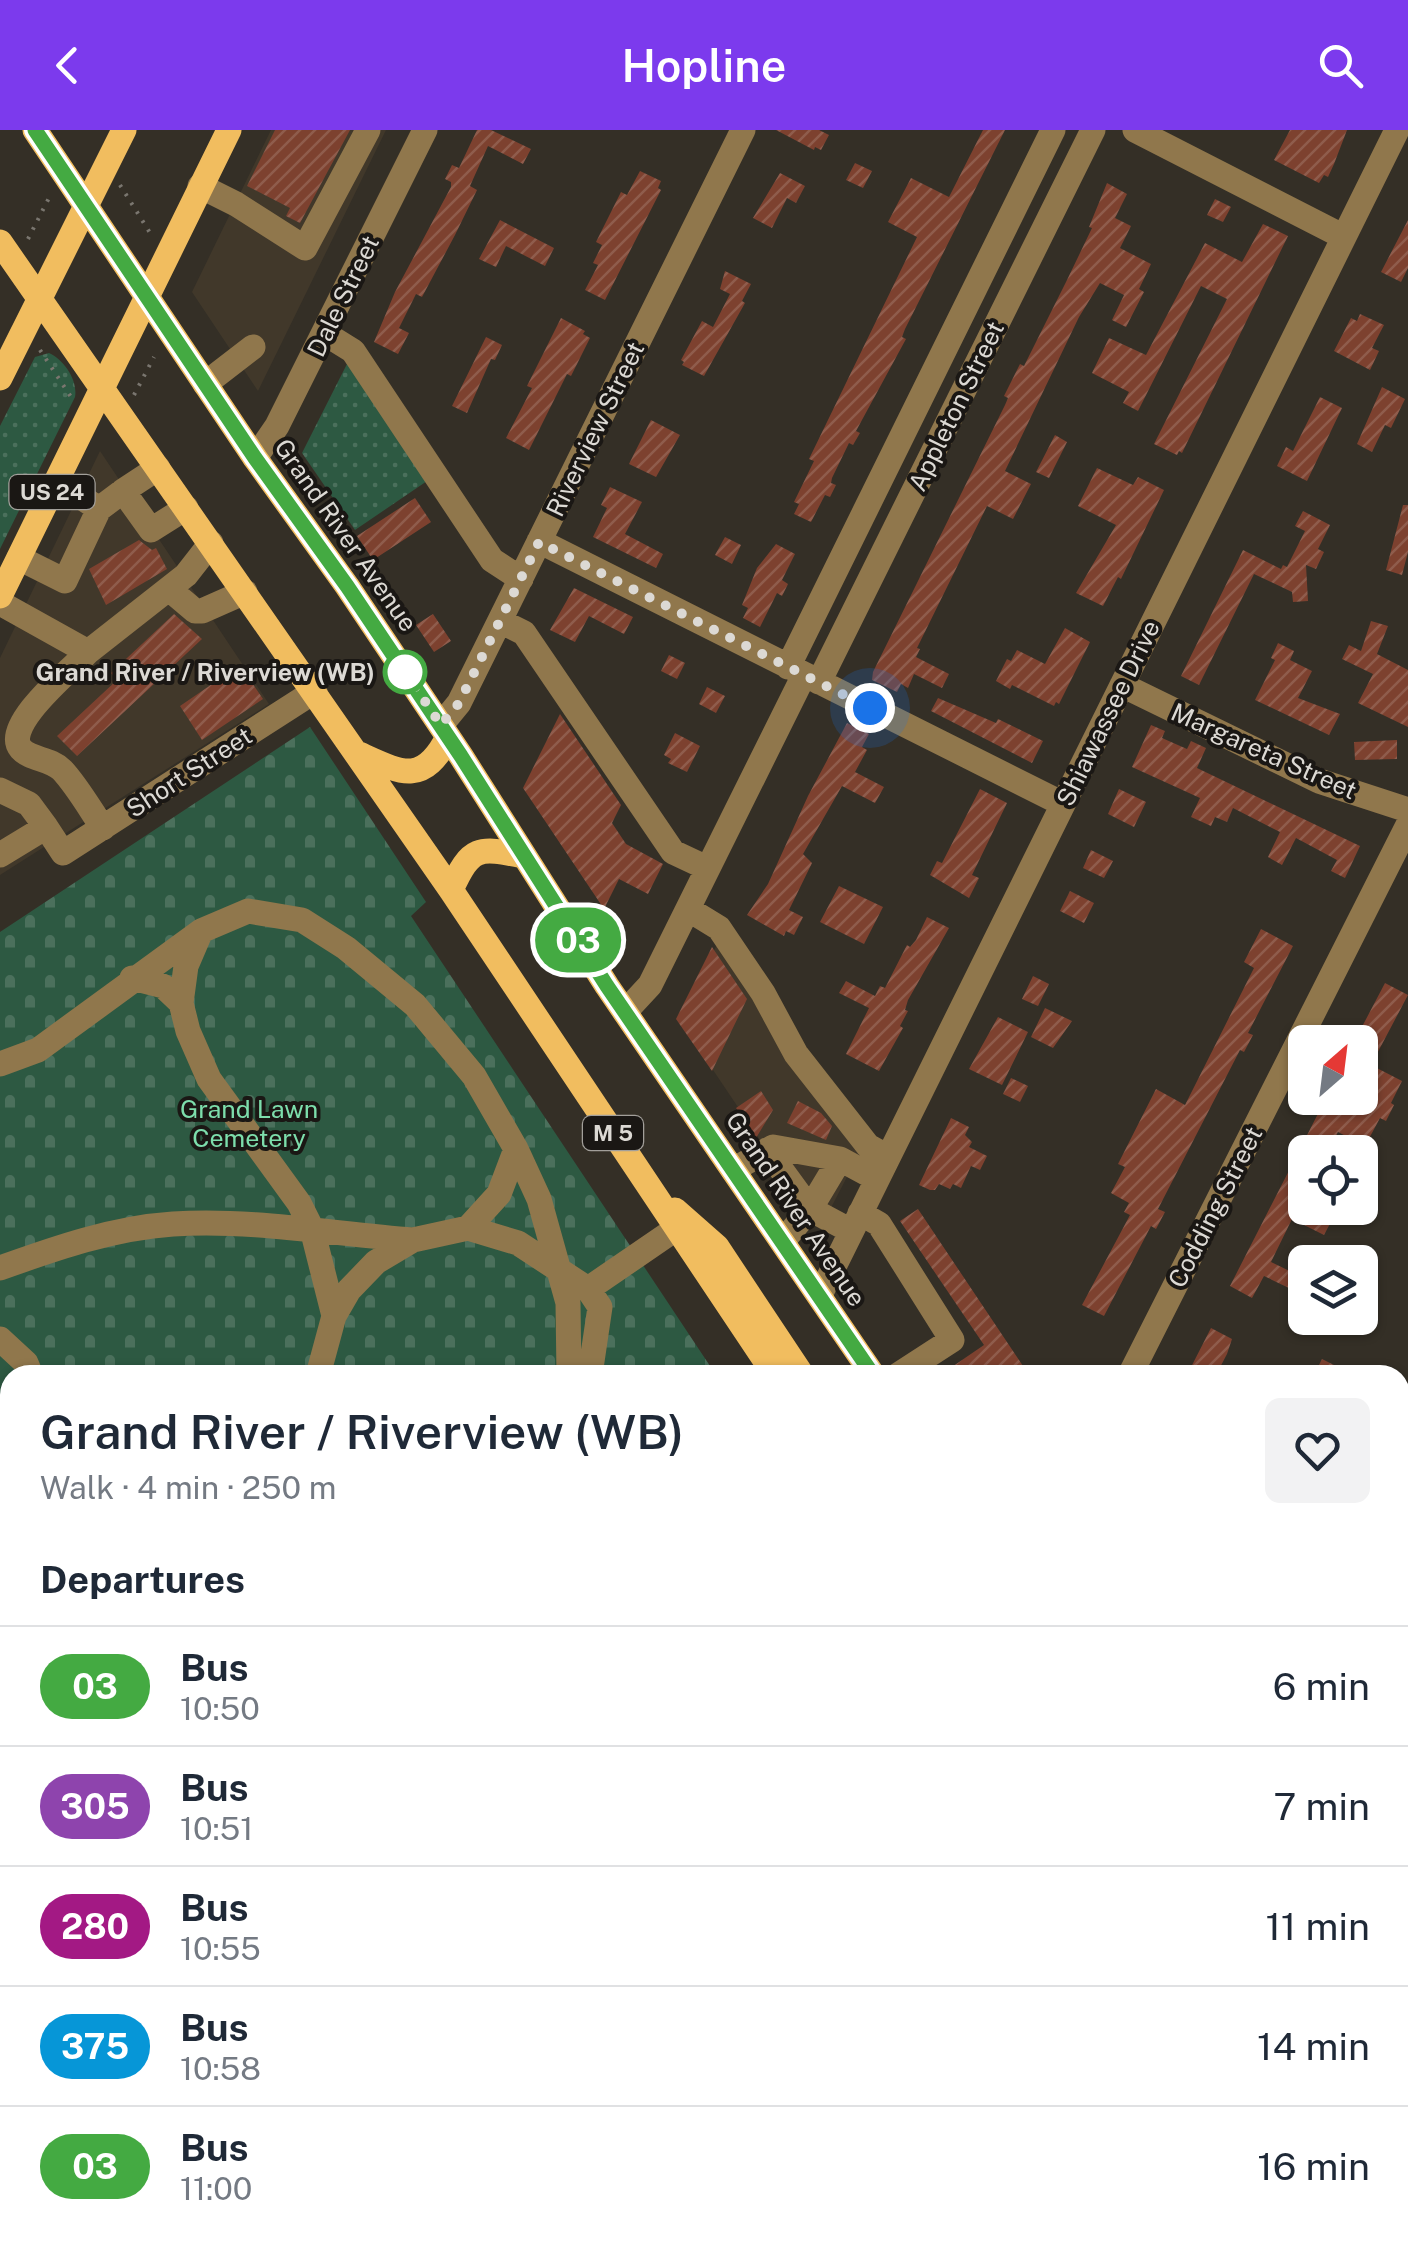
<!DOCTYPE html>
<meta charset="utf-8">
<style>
:root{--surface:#fff;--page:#f2f2f3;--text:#1f2937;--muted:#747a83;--line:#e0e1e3;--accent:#7c3aed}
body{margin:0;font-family:"Public Sans",sans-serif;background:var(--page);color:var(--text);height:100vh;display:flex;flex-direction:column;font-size:38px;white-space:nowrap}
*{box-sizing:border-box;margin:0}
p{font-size:32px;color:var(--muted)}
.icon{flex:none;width:55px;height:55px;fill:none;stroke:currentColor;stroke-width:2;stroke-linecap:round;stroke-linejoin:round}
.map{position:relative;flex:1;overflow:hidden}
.panel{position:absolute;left:0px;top:1235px;width:1410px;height:882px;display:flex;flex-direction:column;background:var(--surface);border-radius:30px 30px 0 0;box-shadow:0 2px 8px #0004}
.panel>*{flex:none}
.badge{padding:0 20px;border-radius:32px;font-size:35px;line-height:65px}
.needle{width:65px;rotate:28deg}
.controls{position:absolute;left:1288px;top:895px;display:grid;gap:20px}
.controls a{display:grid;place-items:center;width:90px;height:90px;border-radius:15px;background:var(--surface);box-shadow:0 2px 8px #0004;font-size:50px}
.you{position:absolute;width:50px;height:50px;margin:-25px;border:8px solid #fff;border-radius:50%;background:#1a73e8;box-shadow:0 0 0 15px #1a73e833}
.map>.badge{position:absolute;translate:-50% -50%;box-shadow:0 0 0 5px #fff}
h2{padding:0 40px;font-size:38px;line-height:90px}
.round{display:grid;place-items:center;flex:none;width:105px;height:105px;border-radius:15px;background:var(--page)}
.summary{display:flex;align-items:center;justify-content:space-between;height:170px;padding:0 40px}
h1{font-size:48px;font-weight:600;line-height:75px}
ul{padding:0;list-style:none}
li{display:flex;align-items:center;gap:30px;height:120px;padding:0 40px;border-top:2px solid var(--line)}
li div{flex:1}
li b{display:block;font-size:38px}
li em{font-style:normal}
li .badge{min-width:110px;font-weight:700;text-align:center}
header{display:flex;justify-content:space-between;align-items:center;height:130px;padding:0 40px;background:var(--accent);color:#fff;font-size:45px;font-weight:600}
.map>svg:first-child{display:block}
.built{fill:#41382a}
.grass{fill:url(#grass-dots)}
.forest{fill:url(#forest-crowns)}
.cemetery{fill:url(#cemetery-stones)}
.building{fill:url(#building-hatch)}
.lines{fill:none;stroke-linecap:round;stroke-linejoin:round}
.path{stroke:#7a766f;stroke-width:4;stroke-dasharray:2.5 8;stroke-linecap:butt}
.minor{stroke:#90774c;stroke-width:25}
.major{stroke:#f1bd5f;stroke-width:25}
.line-casing{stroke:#fff;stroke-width:22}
.line{stroke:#44aa42;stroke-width:15}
.walk{stroke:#dcd9d4;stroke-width:10;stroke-dasharray:0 18}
.stop-dot{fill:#fff;stroke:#44aa42;stroke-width:5}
.labels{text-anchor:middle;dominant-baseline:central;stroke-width:8;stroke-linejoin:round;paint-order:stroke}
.shield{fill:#1a1714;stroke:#a29f9a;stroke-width:2.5}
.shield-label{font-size:22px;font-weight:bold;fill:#dcd9d4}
.street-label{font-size:25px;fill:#dcd9d4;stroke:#1a1714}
.stop-label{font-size:25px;font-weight:bold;fill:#dcd9d4;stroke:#1a1714;text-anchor:end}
.park-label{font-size:25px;fill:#7ddeac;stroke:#1a1714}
</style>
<header><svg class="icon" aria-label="back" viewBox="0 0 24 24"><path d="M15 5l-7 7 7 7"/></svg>Hopline<svg class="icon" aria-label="search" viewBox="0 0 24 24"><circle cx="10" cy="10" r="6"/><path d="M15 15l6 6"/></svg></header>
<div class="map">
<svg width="1408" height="2116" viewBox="0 0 1408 2116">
<defs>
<pattern id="grass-dots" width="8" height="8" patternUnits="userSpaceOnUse" patternTransform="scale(2.5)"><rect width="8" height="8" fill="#2d5942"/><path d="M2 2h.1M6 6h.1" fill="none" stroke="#4b705c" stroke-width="1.8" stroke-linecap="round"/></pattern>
<pattern id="forest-crowns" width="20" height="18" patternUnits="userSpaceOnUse" patternTransform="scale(2.5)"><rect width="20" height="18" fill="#2d5942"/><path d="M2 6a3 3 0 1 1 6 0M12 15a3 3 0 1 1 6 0" fill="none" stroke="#4b705c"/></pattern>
<pattern id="cemetery-stones" width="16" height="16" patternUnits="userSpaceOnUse" patternTransform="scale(2.5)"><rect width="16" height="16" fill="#2d5942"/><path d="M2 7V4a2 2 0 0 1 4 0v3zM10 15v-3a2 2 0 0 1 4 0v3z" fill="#4b705c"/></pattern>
<pattern id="building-hatch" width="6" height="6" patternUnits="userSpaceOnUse" patternTransform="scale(2.5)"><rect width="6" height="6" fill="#7d412f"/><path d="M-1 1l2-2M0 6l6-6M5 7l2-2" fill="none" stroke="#8f5c4c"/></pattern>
</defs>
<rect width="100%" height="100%" fill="#342f26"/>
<!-- built -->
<path class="built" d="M 271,0 L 386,0 L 258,261 L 192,162 Z
M 100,321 L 269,574 L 0,745 L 0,528 Z
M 720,809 L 862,1018 L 820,1099 L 678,888 Z"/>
<!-- grass -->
<path class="grass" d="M 49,223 C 64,230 78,250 75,267 L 0,419 L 0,296 L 35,227 Z
M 348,232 L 430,349 L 355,400 L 302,323 Z"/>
<!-- forest -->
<path class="forest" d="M 1408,1600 L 1408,1982 L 1400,1970 L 1400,1616 Z"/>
<!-- cemetery -->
<path class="cemetery" d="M 310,597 L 426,772 L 411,786 L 716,1245 L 10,1245 L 10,2108 L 1291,2108 L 1296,2116 L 0,2116 L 0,802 Z"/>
<!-- building -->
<path class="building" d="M 275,0 L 350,0 L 300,93 L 286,86 L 290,78 L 247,56 Z
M 477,0 L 491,0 L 531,19 L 523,34 L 488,16 L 470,56 L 477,60 L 455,105 L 422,167 L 416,164 L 399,198 L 409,203 L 398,224 L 374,212 L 395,162 L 451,57 L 451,52 L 445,49 L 452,35 L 459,38 Z
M 776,0 L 819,0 L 829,5 L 821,20 L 815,17 L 814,20 Z
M 983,0 L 1005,0 L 905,199 L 902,207 L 906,209 L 856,301 L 860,303 L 853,315 L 849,313 L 832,348 L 831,353 L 836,355 L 830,367 L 825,365 L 811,392 L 794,384 L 799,374 L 794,372 L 814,331 L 809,329 L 917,107 L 888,92 L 911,48 L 949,67 Z
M 1290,0 L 1347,0 L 1334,34 L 1328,47 L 1324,45 L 1319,53 L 1274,30 Z
M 855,33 L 872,41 L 863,58 L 846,50 Z
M 640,41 L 661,51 L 658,58 L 661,60 L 605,170 L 585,160 L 598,135 L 593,133 L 602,115 L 596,112 L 621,62 L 627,65 Z
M 780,43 L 805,56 L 796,73 L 787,68 L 772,98 L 753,88 Z
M 1107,53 L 1127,64 L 1115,88 L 1131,96 L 1120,118 L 1151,134 L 1139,159 L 1144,162 L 1126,197 L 1112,190 L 1124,165 L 1100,153 L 1079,187 L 1005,341 L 1031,354 L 1013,389 L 987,376 L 917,518 L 920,519 L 916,527 L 949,544 L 942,558 L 914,544 L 908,558 L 901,554 L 897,562 L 872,550 L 873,542 L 1005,275 L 1008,268 L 1004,266 L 1020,234 L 1024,236 L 1067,150 L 1092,98 L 1089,97 Z
M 1215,69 L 1231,77 L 1223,92 L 1207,85 Z
M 500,90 L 554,118 L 545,136 L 506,116 L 496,137 L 479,129 Z
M 1408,90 L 1408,138 L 1401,152 L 1381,142 Z
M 1263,94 L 1288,106 L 1182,323 L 1179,321 L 1177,325 L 1154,314 L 1227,169 L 1201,156 L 1138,281 L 1123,273 L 1129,262 L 1092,243 L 1109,208 L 1146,225 L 1205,113 L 1242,132 Z
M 725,141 L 751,154 L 742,171 L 745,173 L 704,246 L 682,235 L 684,232 L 681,230 L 702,191 L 713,197 L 730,164 L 720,159 Z
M 1360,184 L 1384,195 L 1372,218 L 1379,221 L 1370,240 L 1334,221 L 1351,188 L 1357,191 Z
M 561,188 L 585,201 L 583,204 L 590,208 L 571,246 L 567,244 L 529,320 L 506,308 L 532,258 L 527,256 Z
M 486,207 L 502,215 L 495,230 L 491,229 L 467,283 L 452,276 Z
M 1382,257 L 1405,269 L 1391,298 L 1385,295 L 1372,322 L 1357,314 Z
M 1320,267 L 1342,278 L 1307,351 L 1277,336 L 1286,317 L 1293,321 Z
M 651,290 L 680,305 L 656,347 L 629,334 Z
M 1055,305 L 1067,312 L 1049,348 L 1036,342 Z
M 1097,338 L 1133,355 L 1138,347 L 1164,360 L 1121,449 L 1118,447 L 1103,476 L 1076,463 L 1116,395 L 1078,376 Z
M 610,357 L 642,372 L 625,404 L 663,424 L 656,438 L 593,407 L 607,378 L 601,375 Z
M 415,368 L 431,392 L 373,430 L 357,406 Z
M 1403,375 L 1408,375 L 1408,422 L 1402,445 L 1386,440 Z
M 1303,381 L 1330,395 L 1318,419 L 1324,422 L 1316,439 L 1306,435 L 1308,471 L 1293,472 L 1292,462 L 1254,444 L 1199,555 L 1181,546 L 1243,420 L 1281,439 L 1283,435 L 1287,437 L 1305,401 L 1295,396 Z
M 725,407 L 741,415 L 732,434 L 715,425 Z
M 139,410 L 152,420 L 156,418 L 167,439 L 106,475 L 89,439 Z
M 776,414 L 795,424 L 782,450 L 788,454 L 782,466 L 777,463 L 760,497 L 743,488 L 748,478 L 742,475 L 757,438 Z
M 574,458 L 633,487 L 624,504 L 589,486 L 575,512 L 550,500 Z
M 174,484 L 202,509 L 77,626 L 57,606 L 117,550 L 111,543 Z
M 433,484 L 451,511 L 434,522 L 416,495 Z
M 1371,491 L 1388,496 L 1377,524 L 1408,540 L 1408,597 L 1358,573 L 1373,544 L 1342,529 L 1349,515 L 1361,521 Z
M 1065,498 L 1090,512 L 1059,574 L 1056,572 L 1054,576 L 1012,555 L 1010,559 L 996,551 L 1007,529 L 1011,531 L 1017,520 L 1045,534 Z
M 1278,513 L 1294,521 L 1290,530 L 1312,541 L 1298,568 L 1340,584 L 1329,605 L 1255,570 L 1275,530 L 1271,528 Z
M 669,525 L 685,533 L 677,549 L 661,541 Z
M 240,535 L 263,569 L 202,610 L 180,576 Z
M 707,557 L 725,566 L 716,583 L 699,574 Z
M 938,568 L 996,593 L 998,589 L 1043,611 L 1032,633 L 931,581 Z
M 560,584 L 621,675 L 612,693 L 626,714 L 663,734 L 648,764 L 619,749 L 604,779 L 523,658 Z
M 847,593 L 869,604 L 862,617 L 867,620 L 855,642 L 884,657 L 875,673 L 842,656 L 803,724 L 812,733 L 789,780 L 803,787 L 794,805 L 786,801 L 784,806 L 747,785 L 768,754 L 808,666 Z
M 1151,595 L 1165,601 L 1162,608 L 1187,619 L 1191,611 L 1206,618 L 1197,638 L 1360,716 L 1345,748 L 1331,741 L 1337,730 L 1296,708 L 1282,735 L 1268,727 L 1280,702 L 1233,678 L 1227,692 L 1215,687 L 1211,696 L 1191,687 L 1200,668 L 1132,637 Z
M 675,603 L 700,616 L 687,642 L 668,633 L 671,629 L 664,625 Z
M 1397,610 L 1397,629 L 1355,630 L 1354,612 Z
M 980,659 L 1007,673 L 972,745 L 979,748 L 969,768 L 930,745 L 937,731 L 942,733 Z
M 1119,659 L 1146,672 L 1134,697 L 1108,684 Z
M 1091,720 L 1113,731 L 1104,748 L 1083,738 Z
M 839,756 L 883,777 L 864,814 L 820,792 Z
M 1070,761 L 1094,773 L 1084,793 L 1060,781 Z
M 927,787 L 949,798 L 908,870 L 905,880 L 908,881 L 900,896 L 903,898 L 879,941 L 846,924 L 869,878 L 839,863 L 846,851 L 875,866 L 880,856 L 885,858 L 907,815 L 910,817 L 916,810 Z
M 1261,799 L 1293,816 L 1248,903 L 1253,905 L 1244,922 L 1240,920 L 1158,1079 L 1165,1082 L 1156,1099 L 1151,1096 L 1104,1186 L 1082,1175 L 1130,1085 L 1124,1082 L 1129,1073 L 1111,1063 L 1125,1037 L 1118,1034 L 1156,959 L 1185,975 L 1254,838 L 1244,832 Z
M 712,817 L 747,869 L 712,941 L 676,889 Z
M 1033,846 L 1049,854 L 1038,876 L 1022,869 Z
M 1385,853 L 1408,865 L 1371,935 L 1402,951 L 1391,973 L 1394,975 L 1386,991 L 1380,988 L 1365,1016 L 1338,1002 L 1327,1022 L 1305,1022 L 1305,1078 L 1332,1090 L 1324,1105 L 1292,1089 L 1271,1132 L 1300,1146 L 1293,1160 L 1264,1146 L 1252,1168 L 1230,1156 L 1326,968 L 1360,968 L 1360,912 L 1354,912 Z
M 1045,878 L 1072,891 L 1053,918 L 1031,907 Z
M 998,887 L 1028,902 L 1002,955 L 969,939 Z
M 1011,948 L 1028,956 L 1020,972 L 1003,964 Z
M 761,961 L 773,980 L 756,1008 L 736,978 Z
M 798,971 L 821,983 L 832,996 L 826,1010 L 787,993 Z
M 951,988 L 969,997 L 965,1005 L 972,1012 L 969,1017 L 987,1026 L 980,1040 L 971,1036 L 961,1058 L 953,1054 L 950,1059 L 939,1054 L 935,1060 L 930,1060 L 919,1055 Z
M 918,1079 L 1029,1245 L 928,1245 L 939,1238 L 943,1243 L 984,1215 L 900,1091 Z
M 1211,1198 L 1232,1209 L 1227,1224 L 1216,1245 L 1187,1245 Z
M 1322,1229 L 1354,1245 L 1314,1245 Z"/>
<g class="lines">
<!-- path -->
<path class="path" d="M 120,55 L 152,106
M 28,109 L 51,64
M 40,220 L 73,270
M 134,265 L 154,227"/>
<!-- minor -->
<path class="minor" d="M 1135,0 L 1344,107
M 200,56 L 236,74 L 305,118 L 368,0
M 324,203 L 353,221 L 492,430 L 521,449
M 205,254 L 253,217
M 255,328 L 277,296 L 425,0
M 158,338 L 123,361 L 151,400 L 186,378
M 57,351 L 99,379
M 539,411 L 1063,674
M 19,428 L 65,451 L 99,379 L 123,361
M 169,459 L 195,481 L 202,481 L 245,462
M 0,473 L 88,522 C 72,539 1,596 21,619 C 31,630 50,628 62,640 C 77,656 90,679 103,698
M 500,491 L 524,503 L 673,722 L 707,738
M 88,522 L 186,445 L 211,413
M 788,537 L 1053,0
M 819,552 L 1093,0
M 1122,555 L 1319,651 L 1408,680
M 441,595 L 459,573 L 743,0
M 0,660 L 29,674 L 46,697
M 0,725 L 46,697 L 63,723 L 315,561
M 688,779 L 719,798 L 763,863 L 796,924 L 868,1016 L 888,1027
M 132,848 L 163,856 L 181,873 L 188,901 L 209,949 L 299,1073 L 312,1099 L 334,1186
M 181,873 L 186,836 L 201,801
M 625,882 L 650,855 L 804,545
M 0,934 L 38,920 L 201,801 L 248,781 L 302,790 L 346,818 L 415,875 L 474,946 L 516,1019 L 539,1069 L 568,1173 L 569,1245
M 767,1020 L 810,1079 L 851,1101
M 733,1040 L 773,1017 L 840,1029 L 877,1049
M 860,1083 L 879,1094 L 952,1210 L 898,1245
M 468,1098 L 499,1064 L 516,1019
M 783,1111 L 810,1079 L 840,1029
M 0,1138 C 56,1118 113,1098 173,1094 C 253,1089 333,1104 413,1110
M 588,1159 L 677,1098
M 820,1165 L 1397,0
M 0,1209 L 26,1233 L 31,1245
M 318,1245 L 334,1186 L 349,1160 L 376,1132 L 413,1110 L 468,1098 L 518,1113 L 588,1159 L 600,1177 L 590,1245
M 1130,1245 L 1408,695
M 1400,1356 L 1408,1340
M 0,1483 L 10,1482
M 0,1761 L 10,1749
M 0,1786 L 10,1795
M 0,2107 L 10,2100
M 88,2108 L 91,2116
M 938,2108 L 943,2116
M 266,2116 L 275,2108"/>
<!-- major -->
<path class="major" d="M 35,0 L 255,328 L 347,456 L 461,626 L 607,856 L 873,1245
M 0,112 L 451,760 L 775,1245
M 0,248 L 124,0
M 0,466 L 229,0
M 359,624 C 401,643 423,656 448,607
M 451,760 C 471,716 478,717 523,726
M 675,1080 L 717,1117 L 802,1245
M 1400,2056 L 1408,2069
M 1349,2108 L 1355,2116"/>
</g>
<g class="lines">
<defs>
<path id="line" d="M 35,0 L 255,328 L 347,456 L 461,626 L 607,856 L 873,1245"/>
</defs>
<!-- line casing -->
<use href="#line" class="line-casing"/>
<!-- line -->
<use href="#line" class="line"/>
<!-- walk -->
<path class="walk" d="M 405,542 L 441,595 L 459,573 L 539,412 L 870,578"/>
</g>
<!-- markers -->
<circle class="stop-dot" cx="405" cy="542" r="20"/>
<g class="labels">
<!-- shield labels -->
<g class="shield">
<rect x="9.5" y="345" width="85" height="34" rx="8"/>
<rect x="583" y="986" width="60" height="34" rx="8"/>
</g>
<g class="shield-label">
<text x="52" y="362">US 24</text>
<text x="613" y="1003">M 5</text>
</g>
<!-- street labels -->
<g class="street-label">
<text transform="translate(343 166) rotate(-64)">Dale Street</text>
<text transform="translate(956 276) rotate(-64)">Appleton Street</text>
<text transform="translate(595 299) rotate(-64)">Riverview Street</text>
<text transform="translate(346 405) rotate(55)">Grand River Avenue</text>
<text transform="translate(1108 583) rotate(-64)">Shiawassee Drive</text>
<text transform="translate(1264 621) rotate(24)">Margareta Street</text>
<text transform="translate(189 642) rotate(-33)">Short Street</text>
<text transform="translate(1215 1077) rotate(-63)">Codding Street</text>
<text transform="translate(796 1079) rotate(56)">Grand River Avenue</text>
</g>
<!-- stop labels -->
<g class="stop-label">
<text x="375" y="542">Grand River / Riverview (WB)</text>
</g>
<!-- park labels -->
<g class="park-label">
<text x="249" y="979">Grand Lawn<tspan x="249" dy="29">Cemetery</tspan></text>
</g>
</g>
</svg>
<div class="controls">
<a><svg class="needle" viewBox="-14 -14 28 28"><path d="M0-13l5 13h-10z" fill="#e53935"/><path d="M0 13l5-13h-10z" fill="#747a83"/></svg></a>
<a><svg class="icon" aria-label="locate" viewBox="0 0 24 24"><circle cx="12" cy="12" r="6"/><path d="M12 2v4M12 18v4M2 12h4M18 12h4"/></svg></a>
<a><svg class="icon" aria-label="layers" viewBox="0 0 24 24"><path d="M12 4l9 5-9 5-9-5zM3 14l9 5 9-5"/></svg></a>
</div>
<div class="you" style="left:870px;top:578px"></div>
<b class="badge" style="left:578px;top:810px;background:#44aa42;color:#fff">03</b>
<section class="panel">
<div class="summary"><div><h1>Grand River / Riverview (WB)</h1><p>Walk · 4 min · 250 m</p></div><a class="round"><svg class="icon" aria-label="heart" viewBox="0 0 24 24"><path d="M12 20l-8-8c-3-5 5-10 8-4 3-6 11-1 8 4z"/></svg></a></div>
<h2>Departures</h2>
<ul>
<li><span class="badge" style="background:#44aa42;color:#fff">03</span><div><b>Bus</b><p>10:50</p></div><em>6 min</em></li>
<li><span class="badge" style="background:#8e44ad;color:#fff">305</span><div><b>Bus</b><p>10:51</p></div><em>7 min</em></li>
<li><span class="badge" style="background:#a31984;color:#fff">280</span><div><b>Bus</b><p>10:55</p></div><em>11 min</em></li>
<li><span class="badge" style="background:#0696d7;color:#fff">375</span><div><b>Bus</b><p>10:58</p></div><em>14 min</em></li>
<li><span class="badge" style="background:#44aa42;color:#fff">03</span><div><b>Bus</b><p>11:00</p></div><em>16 min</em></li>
</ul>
</section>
</div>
